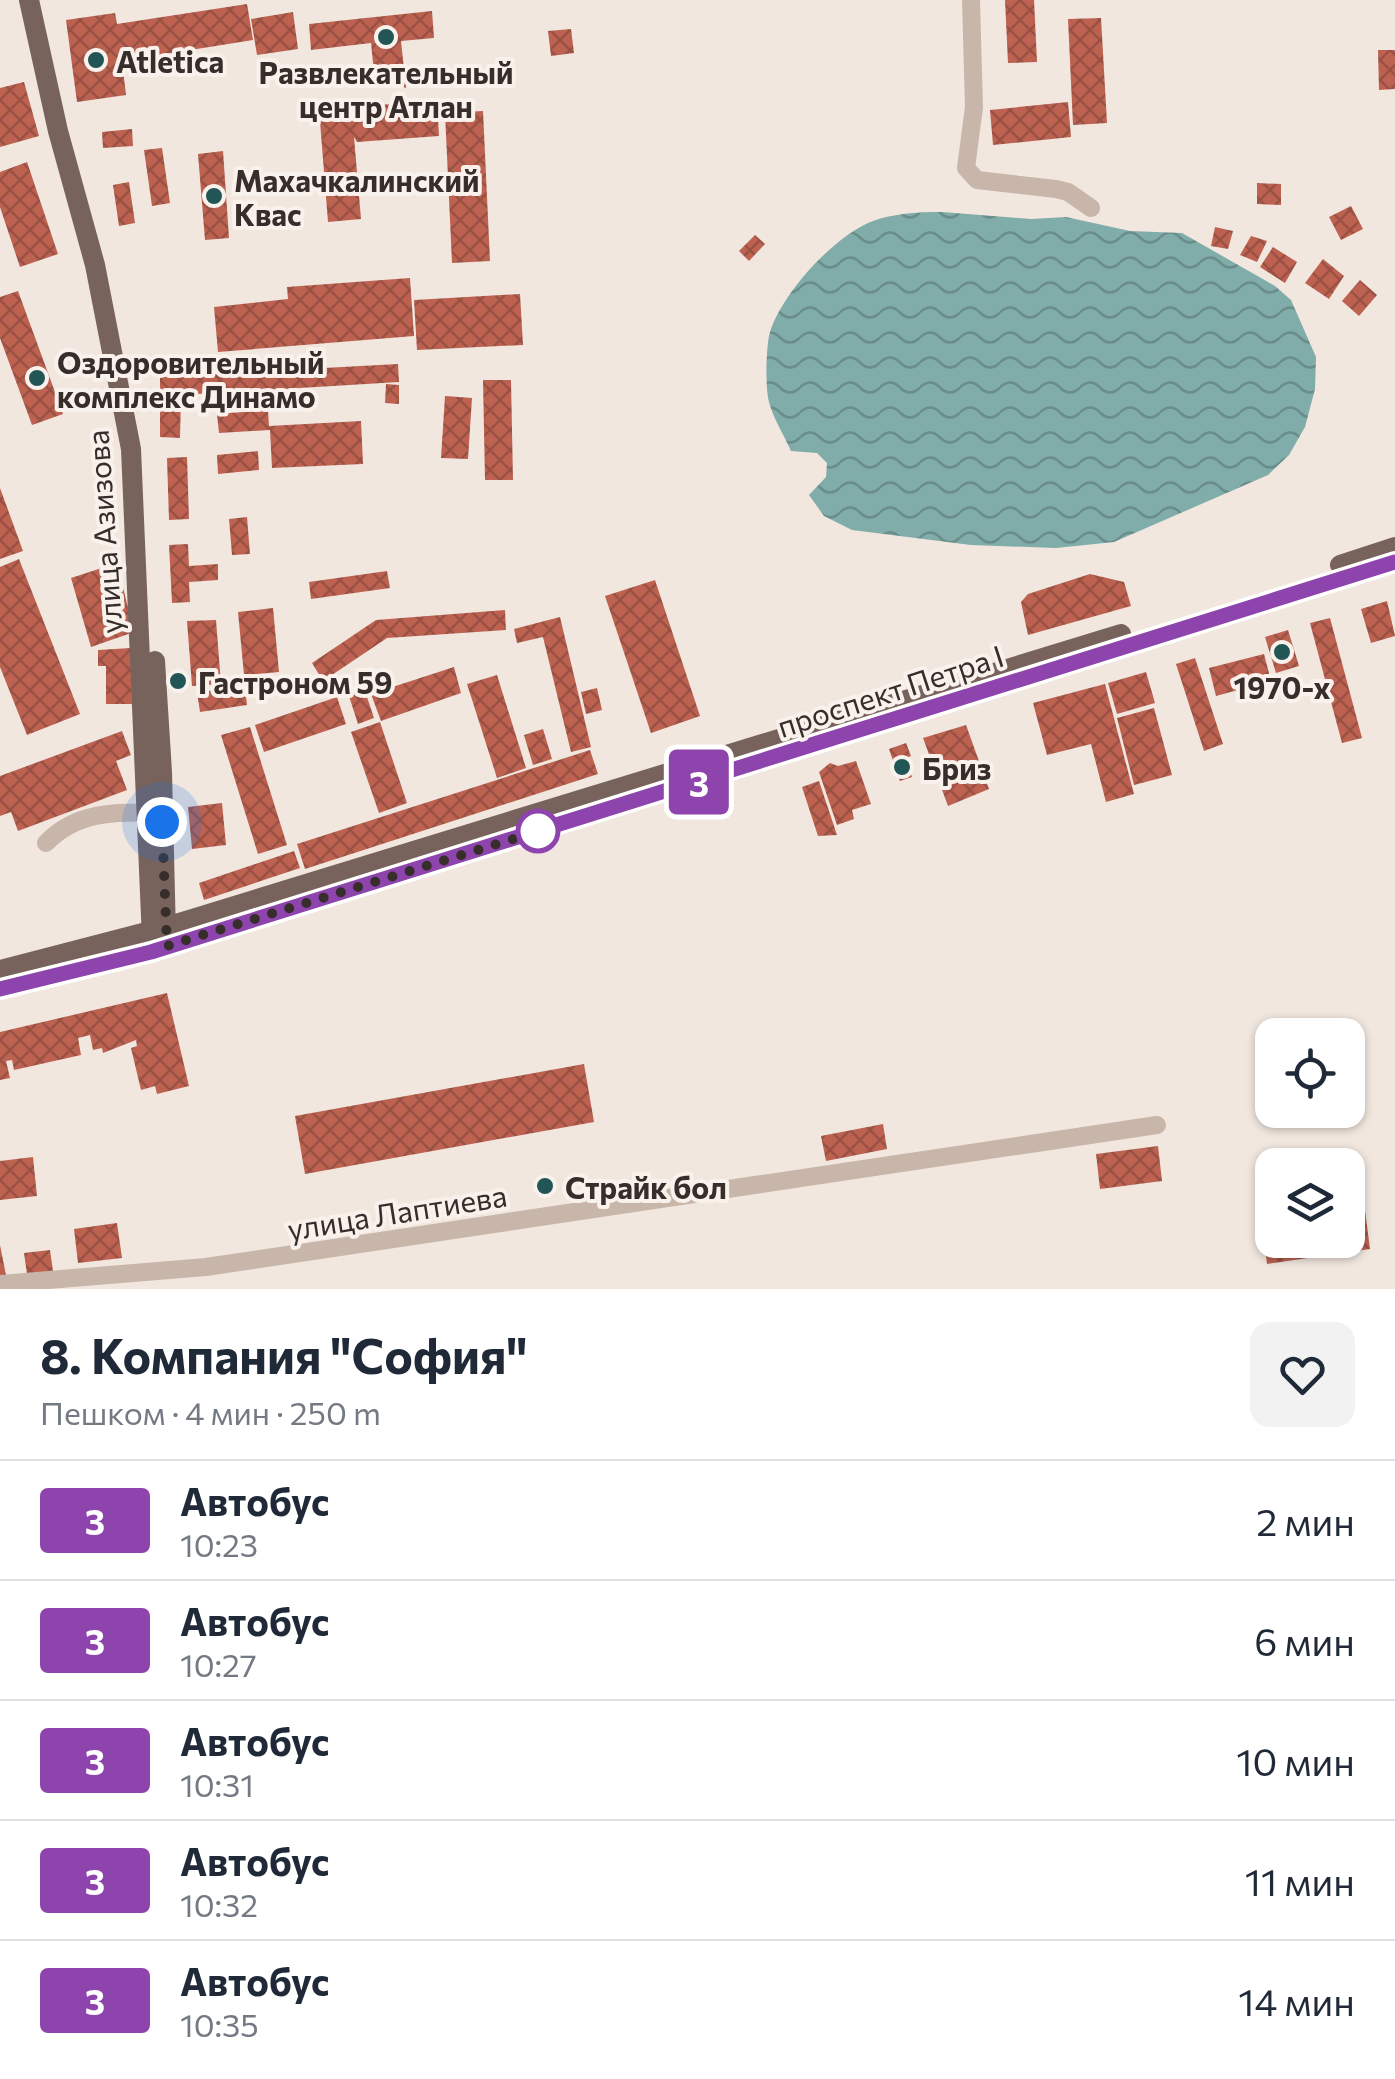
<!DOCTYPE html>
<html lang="ru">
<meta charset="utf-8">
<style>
:root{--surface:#fff;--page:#f2f2f3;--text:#1f2937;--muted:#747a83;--line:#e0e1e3}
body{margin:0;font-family:Commissioner,sans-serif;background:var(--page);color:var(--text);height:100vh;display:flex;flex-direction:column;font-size:38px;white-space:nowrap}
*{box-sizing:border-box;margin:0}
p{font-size:32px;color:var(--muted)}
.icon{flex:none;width:55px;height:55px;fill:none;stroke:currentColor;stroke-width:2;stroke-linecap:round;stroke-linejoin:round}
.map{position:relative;height:1289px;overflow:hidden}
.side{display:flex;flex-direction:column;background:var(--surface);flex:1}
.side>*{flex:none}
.badge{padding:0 20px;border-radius:8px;font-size:35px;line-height:65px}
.buttons{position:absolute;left:1255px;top:1018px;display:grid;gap:20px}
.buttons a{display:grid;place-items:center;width:110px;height:110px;border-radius:20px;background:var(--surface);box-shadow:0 2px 8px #0004;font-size:50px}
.you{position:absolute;width:50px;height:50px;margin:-25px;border:8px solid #fff;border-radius:50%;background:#1a73e8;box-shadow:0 0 0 15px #1a73e833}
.map>.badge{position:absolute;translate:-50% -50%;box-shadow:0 0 0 5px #fff}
.round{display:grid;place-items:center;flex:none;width:105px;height:105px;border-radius:20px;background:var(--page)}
.head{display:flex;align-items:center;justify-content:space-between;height:170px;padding:0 40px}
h1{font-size:48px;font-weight:700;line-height:75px}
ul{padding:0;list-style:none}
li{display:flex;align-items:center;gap:30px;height:120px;padding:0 40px;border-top:2px solid var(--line)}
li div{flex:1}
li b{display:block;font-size:38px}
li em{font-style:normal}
li .badge{min-width:110px;font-weight:700;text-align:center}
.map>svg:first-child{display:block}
.water{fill:url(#water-waves)}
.building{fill:url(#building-cross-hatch)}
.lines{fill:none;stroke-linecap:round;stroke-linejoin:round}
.minor{stroke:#c8b6ab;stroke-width:18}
.major{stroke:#77635c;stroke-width:20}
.line-casing{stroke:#fff;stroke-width:22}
.line{stroke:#8e44ad;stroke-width:15}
.walk{stroke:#372d2a;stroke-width:10;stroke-dasharray:0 18}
.poi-dot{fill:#255;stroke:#f9f1eb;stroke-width:4}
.stop-dot{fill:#fff;stroke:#8e44ad;stroke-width:5}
.labels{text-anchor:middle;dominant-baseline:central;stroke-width:8;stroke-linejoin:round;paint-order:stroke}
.poi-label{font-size:30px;font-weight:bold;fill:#372d2a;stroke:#f9f1eb;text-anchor:start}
.street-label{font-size:30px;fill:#372d2a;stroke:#f9f1eb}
</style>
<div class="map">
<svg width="1395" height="1289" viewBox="0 0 1395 1289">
<defs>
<pattern id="water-waves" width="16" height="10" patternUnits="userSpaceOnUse" patternTransform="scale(2.5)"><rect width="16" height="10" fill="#80acaa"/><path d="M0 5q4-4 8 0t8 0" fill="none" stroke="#6a8c8b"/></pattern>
<pattern id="building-cross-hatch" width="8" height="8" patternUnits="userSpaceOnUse" patternTransform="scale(2.5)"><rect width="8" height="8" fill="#bd6251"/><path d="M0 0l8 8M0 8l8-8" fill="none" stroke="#9a5143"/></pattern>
</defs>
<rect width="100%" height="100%" fill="#f1e7df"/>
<!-- water -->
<path class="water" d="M 942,212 L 1031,219 L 1066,217 L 1130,231 L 1182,233 L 1275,286 L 1291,300 L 1316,357 L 1315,389 L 1305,427 L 1289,455 L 1268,475 L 1114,542 L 1056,548 L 971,545 L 852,530 L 824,516 L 809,495 L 826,477 L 827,463 L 817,453 L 791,451 C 784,435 773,418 769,402 C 765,388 766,345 770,332 C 783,292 834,236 873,221 C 895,213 919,212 942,212 Z"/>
<!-- building -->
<path class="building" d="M 1005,0 L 1034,0 L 1037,62 L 1008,63 Z
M 247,4 L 253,40 L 122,61 L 126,95 L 77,102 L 66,20 L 115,13 L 117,24 Z
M 432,11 L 434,38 L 401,41 L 406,88 L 389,82 L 375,83 L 371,43 L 311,50 L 309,24 Z
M 293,12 L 298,49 L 257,55 L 251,19 Z
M 1101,18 L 1107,123 L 1073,125 L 1068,19 Z
M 571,29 L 574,53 L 551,56 L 548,31 Z
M 1378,50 L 1395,50 L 1395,89 L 1379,90 Z
M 24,82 L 39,136 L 0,147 L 0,88 Z
M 437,101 L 439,136 L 357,142 L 354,137 L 361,219 L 328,222 L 319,109 Z
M 1068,102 L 1071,137 L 993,145 L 990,110 Z
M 483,111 L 490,261 L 452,263 L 445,113 Z
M 132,129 L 133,146 L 103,148 L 102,132 Z
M 162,148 L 170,203 L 152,206 L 144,150 Z
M 223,151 L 229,238 L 205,240 L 198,154 Z
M 27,162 L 58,254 L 20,267 L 0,207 L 0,172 Z
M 129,182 L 135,223 L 119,226 L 113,185 Z
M 1257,183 L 1281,184 L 1281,205 L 1257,204 Z
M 1351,206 L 1363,229 L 1341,240 L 1329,217 Z
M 1215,227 L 1233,231 L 1228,249 L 1211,246 Z
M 755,235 L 765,244 L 749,261 L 739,251 Z
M 1251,236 L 1267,241 L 1257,262 L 1240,255 Z
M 1273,247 L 1297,262 L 1285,283 L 1260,267 Z
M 1323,259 L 1344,276 L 1329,299 L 1305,283 Z
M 410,278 L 414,336 L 218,352 L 214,307 L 288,299 L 287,287 Z
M 1360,280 L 1377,295 L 1359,316 L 1342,301 Z
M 18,291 L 63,414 L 32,425 L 0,338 L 0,297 Z
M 520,294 L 523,345 L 417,350 L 414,300 Z
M 398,364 L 399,382 L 181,395 L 180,438 L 160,437 L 160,377 Z
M 483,380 L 511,380 L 513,480 L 485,480 Z
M 386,384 L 399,385 L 399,404 L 385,403 Z
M 445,396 L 472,398 L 468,459 L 441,458 Z
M 268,410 L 269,426 L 361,421 L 363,464 L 272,468 L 270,430 L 219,433 L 217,414 Z
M 258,451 L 259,470 L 218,474 L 217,455 Z
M 187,457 L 189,519 L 169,520 L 167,458 Z
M 0,488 L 23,551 L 0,559 Z
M 247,517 L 250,554 L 232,555 L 229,519 Z
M 188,544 L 189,566 L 218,564 L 218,580 L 189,582 L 190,602 L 172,603 L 169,545 Z
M 19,559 L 80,714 L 27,735 L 0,667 L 0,567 Z
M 117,563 L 134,632 L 91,647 L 71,578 Z
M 387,571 L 390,588 L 311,599 L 309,582 Z
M 1090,574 L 1124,582 L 1131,606 L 1028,635 L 1021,602 L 1028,594 Z
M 655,580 L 700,716 L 651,733 L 605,596 Z
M 1387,601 L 1395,636 L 1371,643 L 1361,609 Z
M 273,608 L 279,672 L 244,675 L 238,612 Z
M 505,610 L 506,630 L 387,638 L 323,681 L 312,663 L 376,620 Z
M 560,617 L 591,747 L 571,752 L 543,637 L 517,643 L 514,629 Z
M 1330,618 L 1362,738 L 1342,743 L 1310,623 Z
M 216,620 L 221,684 L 192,686 L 187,621 Z
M 1288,630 L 1299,666 L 1276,673 L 1265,637 Z
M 131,648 L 132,704 L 106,704 L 106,666 L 98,666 L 98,650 Z
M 1264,654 L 1271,681 L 1216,696 L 1209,668 Z
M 1195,658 L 1223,744 L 1204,751 L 1176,664 Z
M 454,667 L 461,693 L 381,721 L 371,694 Z
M 1146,672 L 1155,703 L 1117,714 L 1108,683 Z
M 497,675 L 526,768 L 497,778 L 467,684 Z
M 1105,684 L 1134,794 L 1106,802 L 1091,744 L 1047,755 L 1033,703 Z
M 245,687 L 247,705 L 200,712 L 197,692 Z
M 597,688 L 602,710 L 586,714 L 581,692 Z
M 365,691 L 374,718 L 358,724 L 349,696 Z
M 337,697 L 346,724 L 264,752 L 255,725 Z
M 1154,708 L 1172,775 L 1134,785 L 1117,718 Z
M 380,722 L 407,803 L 379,813 L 351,732 Z
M 966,725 L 989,789 L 948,806 L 923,738 Z
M 250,727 L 287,845 L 258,854 L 221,735 Z
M 543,729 L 552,759 L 533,765 L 524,735 Z
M 122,731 L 131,755 L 116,761 L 127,790 L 18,831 L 11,812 L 0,816 L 0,776 Z
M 906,743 L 911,756 L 906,758 L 912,777 L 900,781 L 889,749 Z
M 590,750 L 598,774 L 305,869 L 297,844 Z
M 856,761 L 871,804 L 852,810 L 854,819 L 837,825 L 819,772 L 830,763 L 838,766 Z
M 819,781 L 837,835 L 818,836 L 802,787 Z
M 222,803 L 226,845 L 192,849 L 188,807 Z
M 294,851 L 300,868 L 204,900 L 199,883 Z
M 167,993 L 189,1086 L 157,1094 L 155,1086 L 141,1090 L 131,1048 L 137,1046 L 136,1040 L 103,1053 L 102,1048 L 93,1050 L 90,1035 L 78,1038 L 81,1055 L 14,1070 L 12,1060 L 6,1061 L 10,1078 L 0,1080 L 0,1032 Z
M 584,1064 L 594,1122 L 305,1174 L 295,1116 Z
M 883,1124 L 887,1149 L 826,1161 L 821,1136 Z
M 1158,1146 L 1162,1181 L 1100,1189 L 1096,1154 Z
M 33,1157 L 37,1196 L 0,1200 L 0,1161 Z
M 1364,1203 L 1370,1249 L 1267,1264 L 1261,1217 L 1272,1215 L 1272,1240 L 1348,1240 L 1348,1205 Z
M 117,1223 L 122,1258 L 78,1263 L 74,1229 Z
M 0,1245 L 7,1280 L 0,1280 Z
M 50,1250 L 53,1271 L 27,1274 L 24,1253 Z"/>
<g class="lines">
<!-- minor -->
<path class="minor" d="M 971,0 L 974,107 L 966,168 L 977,180 L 1056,189 L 1068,192 L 1091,208
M 46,843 C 77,811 115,812 157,813
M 0,1284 L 206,1267 L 1157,1125"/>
<!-- major -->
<path class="major" d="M 29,0 L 58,131 L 95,265 L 131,449 L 152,940
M 1340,565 L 1395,547
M 155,661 L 162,772 L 166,936
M 0,970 L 166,927 L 1121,634
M 0,989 L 151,952 L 1395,562"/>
</g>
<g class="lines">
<defs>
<path id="line" d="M 0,989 L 151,952 L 1395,562"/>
</defs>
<!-- line casing -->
<use href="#line" class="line-casing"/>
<!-- line -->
<use href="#line" class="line"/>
<!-- walk -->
<path class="walk" d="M 162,822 L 167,946 L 546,829 L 538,831"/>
</g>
<!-- markers -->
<g class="poi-dot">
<circle cx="386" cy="37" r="10"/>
<circle cx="96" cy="60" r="10"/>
<circle cx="214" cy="196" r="10"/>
<circle cx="37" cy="378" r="10"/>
<circle cx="1282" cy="652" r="10"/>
<circle cx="178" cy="681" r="10"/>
<circle cx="902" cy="767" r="10"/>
<circle cx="545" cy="1186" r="10"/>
</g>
<circle class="stop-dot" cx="538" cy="831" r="20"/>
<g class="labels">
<!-- poi labels -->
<g class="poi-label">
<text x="116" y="60">Atletica</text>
<text x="386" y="71" text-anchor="middle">Развлекательный<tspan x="386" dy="34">центр Атлан</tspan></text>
<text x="234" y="179">Махачкалинский<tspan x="234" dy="34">Квас</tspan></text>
<text x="57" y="361">Оздоровительный<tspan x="57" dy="34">комплекс Динамо</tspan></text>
<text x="198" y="681">Гастроном 59</text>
<text x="1282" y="686" text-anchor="middle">1970-х</text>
<text x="922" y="767">Бриз</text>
<text x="565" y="1186">Страйк бол</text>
</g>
<!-- street labels -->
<g class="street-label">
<text transform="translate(103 532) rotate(-94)">улица Азизова</text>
<text transform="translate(890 690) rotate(-18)">проспект Петра I</text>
<text transform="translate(397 1211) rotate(-9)">улица Лаптиева</text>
</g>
</g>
</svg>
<div class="buttons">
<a><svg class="icon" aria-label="locate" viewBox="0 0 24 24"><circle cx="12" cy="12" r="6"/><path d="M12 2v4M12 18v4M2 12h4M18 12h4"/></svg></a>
<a><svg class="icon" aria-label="layers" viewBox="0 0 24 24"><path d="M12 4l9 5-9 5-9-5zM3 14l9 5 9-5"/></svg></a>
</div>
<div class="you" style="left:162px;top:822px"></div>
<b class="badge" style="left:699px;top:782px;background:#8e44ad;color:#fff">3</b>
</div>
<section class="side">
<div class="head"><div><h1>8. Компания &quot;София&quot;</h1><p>Пешком · 4 мин · 250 m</p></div><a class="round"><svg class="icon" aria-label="heart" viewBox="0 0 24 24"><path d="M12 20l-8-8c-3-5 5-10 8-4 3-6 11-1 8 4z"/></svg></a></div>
<ul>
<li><span class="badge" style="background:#8e44ad;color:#fff">3</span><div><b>Автобус</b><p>10:23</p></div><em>2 мин</em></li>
<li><span class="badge" style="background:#8e44ad;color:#fff">3</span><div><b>Автобус</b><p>10:27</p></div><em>6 мин</em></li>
<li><span class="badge" style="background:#8e44ad;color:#fff">3</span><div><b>Автобус</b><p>10:31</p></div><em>10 мин</em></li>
<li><span class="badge" style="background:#8e44ad;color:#fff">3</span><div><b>Автобус</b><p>10:32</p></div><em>11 мин</em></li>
<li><span class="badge" style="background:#8e44ad;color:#fff">3</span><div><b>Автобус</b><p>10:35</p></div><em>14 мин</em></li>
</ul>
</section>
